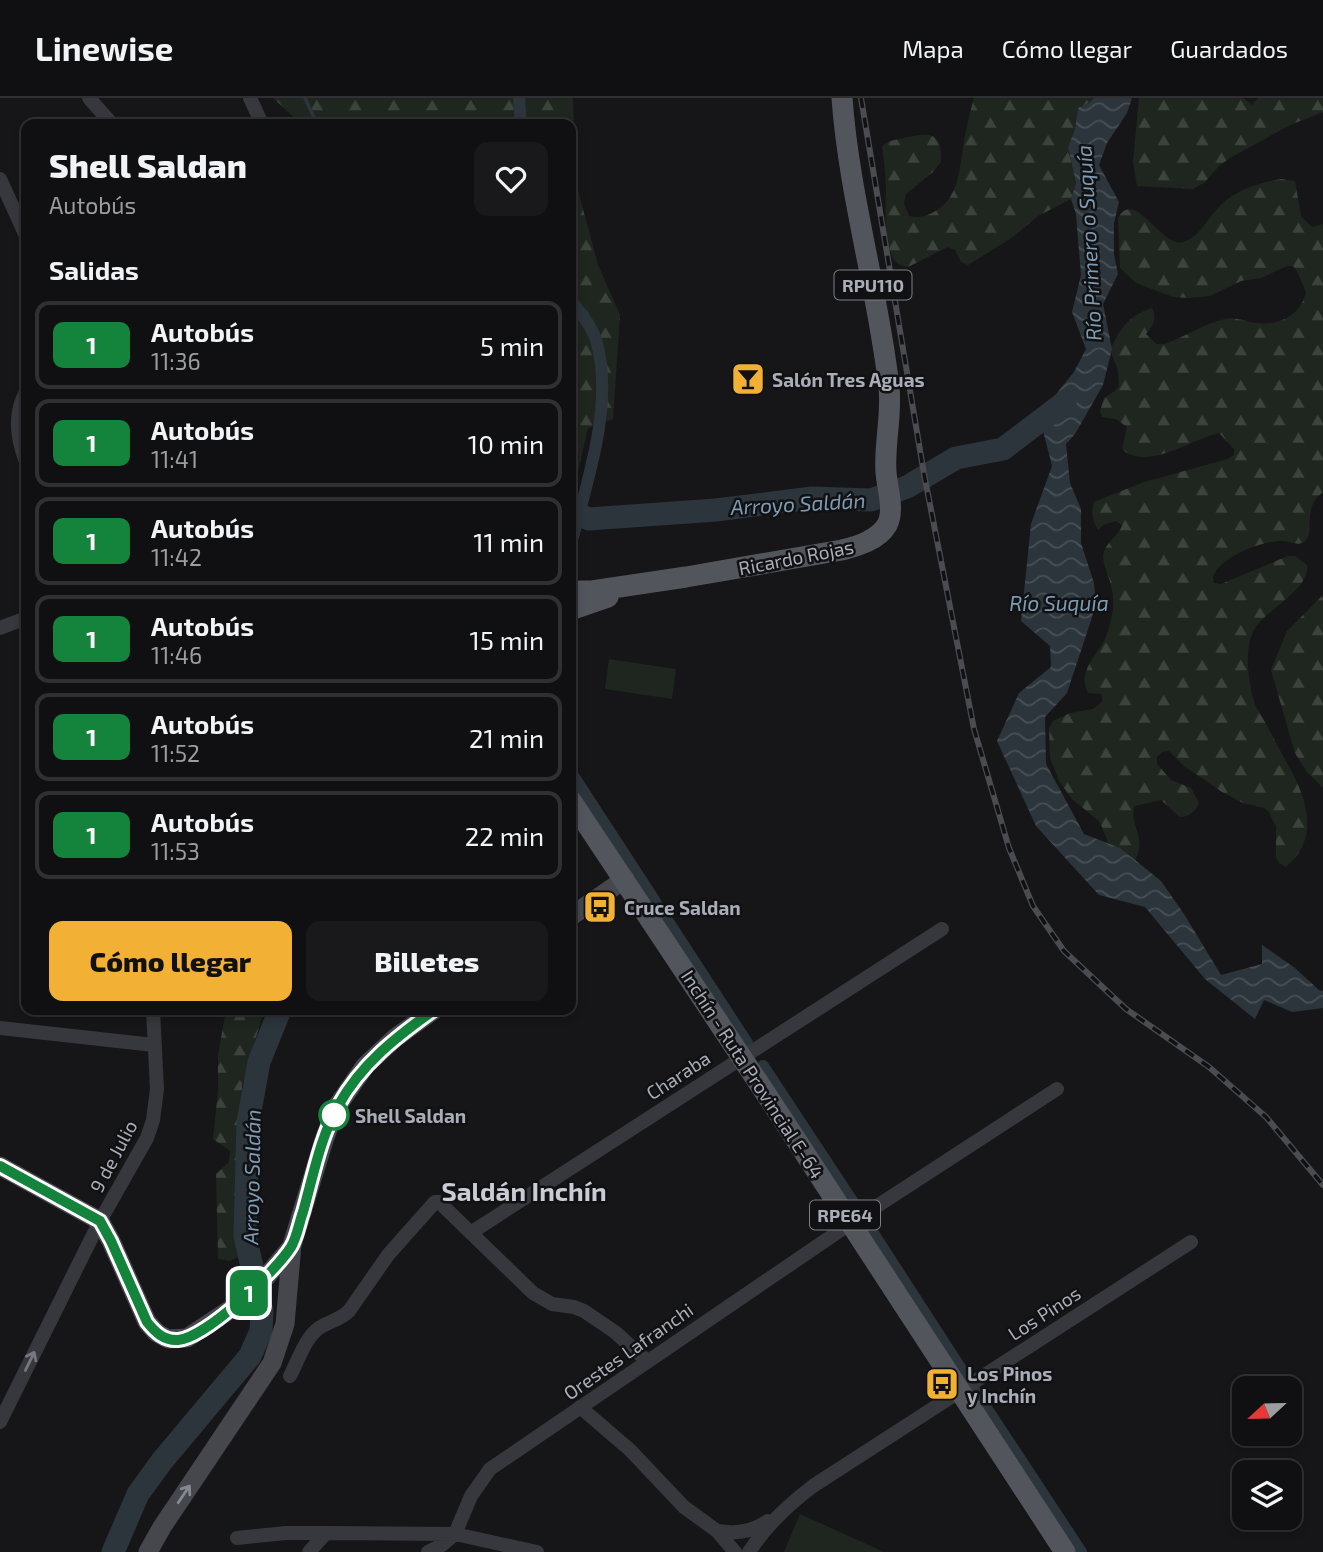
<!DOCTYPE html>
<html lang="es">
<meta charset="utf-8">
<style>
:root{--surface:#101012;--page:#19191b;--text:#f1f3f6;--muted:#9c9d9f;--line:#303032;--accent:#f2b134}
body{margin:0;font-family:"Exo 2",sans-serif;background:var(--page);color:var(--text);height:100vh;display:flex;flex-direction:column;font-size:26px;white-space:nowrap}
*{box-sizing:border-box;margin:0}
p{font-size:23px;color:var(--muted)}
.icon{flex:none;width:38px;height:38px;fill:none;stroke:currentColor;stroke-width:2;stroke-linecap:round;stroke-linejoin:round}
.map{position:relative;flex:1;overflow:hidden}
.drawer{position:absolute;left:21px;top:21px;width:555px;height:896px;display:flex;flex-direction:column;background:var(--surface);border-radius:14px;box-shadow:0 4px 10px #0003,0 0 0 2px var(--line)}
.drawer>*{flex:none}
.badge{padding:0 14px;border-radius:10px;font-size:24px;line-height:46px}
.needle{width:46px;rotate:248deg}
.fabs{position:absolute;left:1232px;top:1278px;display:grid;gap:14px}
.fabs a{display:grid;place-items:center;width:70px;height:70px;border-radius:14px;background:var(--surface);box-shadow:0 4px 10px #0003,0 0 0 2px var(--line);font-size:35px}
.map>.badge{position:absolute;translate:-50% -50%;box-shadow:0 0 0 4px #fff}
h2{padding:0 28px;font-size:26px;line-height:63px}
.round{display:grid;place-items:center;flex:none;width:74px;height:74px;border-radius:14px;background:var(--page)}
.headline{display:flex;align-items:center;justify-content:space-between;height:119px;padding:0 28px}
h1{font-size:33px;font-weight:800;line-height:52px}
.primary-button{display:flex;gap:14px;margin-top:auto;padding:14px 28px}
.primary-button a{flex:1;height:80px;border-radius:14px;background:var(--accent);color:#111;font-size:28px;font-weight:800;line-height:80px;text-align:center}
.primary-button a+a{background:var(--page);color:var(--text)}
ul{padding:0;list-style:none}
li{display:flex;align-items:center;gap:21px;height:88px;margin:0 14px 10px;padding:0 14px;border:4px solid var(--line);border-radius:14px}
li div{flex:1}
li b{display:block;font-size:26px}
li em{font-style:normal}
li .badge{min-width:77px;font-weight:700;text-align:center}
header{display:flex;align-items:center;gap:42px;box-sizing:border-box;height:98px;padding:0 35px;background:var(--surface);border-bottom:2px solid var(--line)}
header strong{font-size:33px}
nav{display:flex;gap:38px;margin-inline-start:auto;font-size:24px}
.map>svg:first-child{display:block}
.green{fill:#1e261f}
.forest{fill:url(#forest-firs)}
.water{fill:url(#water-waves)}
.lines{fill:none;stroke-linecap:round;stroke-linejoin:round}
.stream{stroke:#2c353c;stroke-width:3.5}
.canal{stroke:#2c353c;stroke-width:12}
.river{stroke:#2c353c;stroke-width:23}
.street{stroke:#37383d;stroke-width:14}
.secondary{stroke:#45474d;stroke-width:19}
.primary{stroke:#53555c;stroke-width:21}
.rail-casing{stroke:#4a4c52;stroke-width:6}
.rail{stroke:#111113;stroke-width:3.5;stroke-dasharray:10;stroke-linecap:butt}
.oneway{stroke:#757881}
.oneway2{stroke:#858993}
.line-casing{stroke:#fff;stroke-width:16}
.line{stroke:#14843c;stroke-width:10}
.stop-dot{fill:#fff;stroke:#14843c;stroke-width:3.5}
.labels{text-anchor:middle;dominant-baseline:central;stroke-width:5;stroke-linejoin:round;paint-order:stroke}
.shield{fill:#111113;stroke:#7b7e86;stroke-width:2}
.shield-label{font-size:18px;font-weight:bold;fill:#a8adb8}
.poi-label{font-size:19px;font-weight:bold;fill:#a8adb8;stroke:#111113;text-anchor:start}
.street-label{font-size:19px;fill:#a8adb8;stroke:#111113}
.stop-label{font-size:19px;font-weight:bold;fill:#a8adb8;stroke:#111113;text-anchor:start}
.water-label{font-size:21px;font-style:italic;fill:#7f9bb3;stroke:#111113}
.district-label{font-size:26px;font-weight:bold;fill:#c9ccd4;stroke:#111113}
</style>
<header>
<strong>Linewise</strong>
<nav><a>Mapa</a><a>Cómo llegar</a><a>Guardados</a></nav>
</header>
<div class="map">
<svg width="1323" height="1454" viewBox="0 0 1323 1454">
<defs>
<pattern id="forest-firs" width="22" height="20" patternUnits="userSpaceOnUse" patternTransform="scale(1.75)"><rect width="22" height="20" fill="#1e261f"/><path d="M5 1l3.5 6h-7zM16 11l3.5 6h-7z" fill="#3c433d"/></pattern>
<pattern id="water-waves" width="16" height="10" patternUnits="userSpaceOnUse" patternTransform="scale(1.75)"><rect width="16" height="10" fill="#2c353c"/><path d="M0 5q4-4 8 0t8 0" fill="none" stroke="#485056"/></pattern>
</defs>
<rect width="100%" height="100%" fill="#161618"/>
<!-- green -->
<path class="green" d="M 609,561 L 676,571 L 672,601 L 605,591 Z
M 800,1416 L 884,1454 L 784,1454 Z"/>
<!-- forest -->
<path class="forest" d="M 273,0 L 573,0 L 575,81 L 598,167 L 620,217 L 613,321 L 588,330 L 574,390 L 570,388 L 570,26 L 301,26 Z
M 974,0 L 1094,0 L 1089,5 L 1078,10 L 1075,31 L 1068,49 L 1076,86 L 1071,101 L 1038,118 L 1013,139 L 968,167 L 961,164 L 955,152 L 948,149 L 910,168 C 881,175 886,110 886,93 C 886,77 884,63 882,48 C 889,42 896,42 904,40 C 930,34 942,33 941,64 L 932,75 L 906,96 L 904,105 L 909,118 C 917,120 922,119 930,116 C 960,103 959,71 964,44 C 966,29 970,15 974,0 Z
M 1139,0 L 1243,0 L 1252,7 L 1258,0 L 1323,0 L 1323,14 L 1290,27 L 1230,60 L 1219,68 L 1205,84 L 1193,91 L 1137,88 L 1133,64 Z
M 1281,81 L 1295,83 L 1301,118 L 1312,129 L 1323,126 L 1323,394 C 1301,410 1316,434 1305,443 C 1299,449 1290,443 1283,443 C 1264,442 1219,459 1213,479 L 1214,485 L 1221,486 L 1288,458 L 1295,458 L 1307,467 C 1311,491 1265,512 1254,532 C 1244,551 1248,580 1253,600 C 1255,609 1261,617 1265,624 C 1271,635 1277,647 1283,658 C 1305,695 1323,738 1286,769 L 1279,765 L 1276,759 L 1276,729 L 1269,714 L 1264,710 L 1243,705 L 1222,694 L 1184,668 L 1169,653 L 1162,654 L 1157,659 L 1157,666 L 1171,682 L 1191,690 L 1199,705 C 1196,713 1189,719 1180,719 L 1161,702 L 1134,708 C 1130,731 1147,738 1135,763 L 1111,752 L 1100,724 L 1072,701 L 1059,683 L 1050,660 L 1049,630 L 1053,623 L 1070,615 L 1093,611 L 1103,603 L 1101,596 L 1088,595 C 1076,571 1100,557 1107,536 C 1113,518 1116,503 1110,484 C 1108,476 1103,466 1103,458 C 1105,444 1119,438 1122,427 L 1116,423 L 1103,427 L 1098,432 C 1093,423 1090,414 1094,404 L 1144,384 L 1228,361 L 1234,357 L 1234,351 L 1219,335 C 1191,341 1147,374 1122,351 L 1127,329 L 1116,321 L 1102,319 L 1100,313 L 1104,300 L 1115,293 L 1119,288 L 1118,272 L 1110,252 C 1120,231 1129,217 1152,210 C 1157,220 1154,227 1146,236 L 1156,246 L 1165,246 C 1185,239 1203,226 1225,221 C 1234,218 1247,224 1257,225 C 1279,228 1301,217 1306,194 L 1297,173 L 1293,168 L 1287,168 L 1261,180 L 1241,183 L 1210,198 L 1189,200 L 1173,199 L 1136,185 L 1120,170 L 1118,120 C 1135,89 1161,150 1183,144 C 1200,139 1207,121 1218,110 C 1234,92 1258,85 1281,81 Z
M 1323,497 L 1323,690 L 1306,673 L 1295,655 L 1271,572 L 1287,533 Z
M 226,912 L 264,912 L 242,988 L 245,1156 L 230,1163 L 218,1161 L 216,1076 L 229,1064 L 230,1053 L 213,1041 L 218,993 L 218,957 Z"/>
<!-- water -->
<path class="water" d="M 1094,0 L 1132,0 L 1127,15 L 1107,45 L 1099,67 L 1119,104 L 1114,125 L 1114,156 L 1118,176 L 1103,206 L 1112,251 L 1103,287 L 1075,336 L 1066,346 L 1070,385 L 1081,411 L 1081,445 L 1094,485 L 1096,507 L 1067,595 L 1045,619 L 1046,666 L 1084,736 L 1120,750 L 1161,783 L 1184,816 L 1221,877 L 1262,866 L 1262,847 L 1295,870 L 1319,892 L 1323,893 L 1323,910 L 1292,914 L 1264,902 L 1255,921 L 1205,881 L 1145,809 L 1099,797 L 1036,728 L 997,643 L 1019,595 L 1051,569 L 1050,548 L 1021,523 L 1031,426 L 1052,368 L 1039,317 L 1074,274 L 1086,251 L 1072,214 L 1081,177 L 1076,116 L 1071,101 L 1076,85 L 1068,49 L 1075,31 L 1078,10 L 1089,5 Z"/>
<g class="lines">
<!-- stream -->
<path class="stream" d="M 305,0 L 317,26"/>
<!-- canal -->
<path class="canal" d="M 519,0 L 521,26
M 570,201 C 579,213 592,228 596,242 C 615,306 586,387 570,450
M 570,673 L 747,945
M 763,968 L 856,1109
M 867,1126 L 966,1279
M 975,1293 L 1081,1454"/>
<!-- river -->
<path class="river" d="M 570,413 L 589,421 L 716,412 L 812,400 L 871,402 L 907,389 L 956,360 L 1003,351 L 1065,304
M 113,1454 L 138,1396 L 162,1363 L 250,1258 L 261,1233 L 262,1213 L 245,1138 L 248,1024 L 259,964 L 280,912"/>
<!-- street -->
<path class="street" d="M 89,0 L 112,26
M 250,0 L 262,26
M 0,81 L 26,138
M 26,294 C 13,317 17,341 26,364
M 0,530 L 26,520
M 0,930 L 154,947
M 472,1134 L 942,831
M 290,1278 C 298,1263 305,1240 319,1230 C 329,1223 340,1222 349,1213 L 388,1157 L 435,1104 L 439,1104 L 533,1195 L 552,1206 L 574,1209 L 584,1213 L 615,1234 L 646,1262
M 580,1309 L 630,1352 L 684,1409 L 717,1433 L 735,1454
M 0,1324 L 100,1123 L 147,1040 L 153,1022 L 157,991 L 153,912
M 717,1433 C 736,1436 751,1434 768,1423
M 455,1436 L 471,1398 L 490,1371 L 851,1125 L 1057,991
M 237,1440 L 286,1435 L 326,1435
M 309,1454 L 326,1435 L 455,1436 L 537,1454
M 428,1454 L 442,1447 L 455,1436
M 749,1454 C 766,1427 788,1407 813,1388 L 1191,1144"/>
<!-- secondary -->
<path class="secondary" d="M 570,819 L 625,781
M 0,1068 L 100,1123 L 111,1143 L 147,1224 L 157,1235 L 168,1241 L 187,1240 L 234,1209 L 267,1178 L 292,1148
M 148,1454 L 162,1429 L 272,1265 L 285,1226 L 292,1147 L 324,1042 L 336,1010 L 365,968 L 395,940 L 434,912"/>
<!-- primary -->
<path class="primary" d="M 570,493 L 592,493 L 686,479 L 842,452 C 858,448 878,442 887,427 C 895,412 887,390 886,374 C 884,346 892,318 889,289 C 878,192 849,97 842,0
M 570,512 L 608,499
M 570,701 L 774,1008 L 1065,1454"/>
<defs>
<path id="rail" d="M 861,0 L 924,376 L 974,631 L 1009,750 L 1033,808 L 1064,853 L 1126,911 L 1209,969 L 1266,1019 L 1323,1087"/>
</defs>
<!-- rail casing -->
<use href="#rail" class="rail-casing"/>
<!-- rail -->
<use href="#rail" class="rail"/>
</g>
<!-- one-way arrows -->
<defs><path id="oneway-shaft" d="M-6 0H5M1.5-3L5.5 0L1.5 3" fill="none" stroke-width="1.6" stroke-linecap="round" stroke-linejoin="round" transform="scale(1.75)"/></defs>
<use class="oneway" href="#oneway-shaft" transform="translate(30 1263) rotate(-64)"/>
<use class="oneway2" href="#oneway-shaft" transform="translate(184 1396) rotate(-56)"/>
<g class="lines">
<defs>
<path id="line" d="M 0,1068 L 100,1123 L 111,1143 L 147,1224 C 155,1234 164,1243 178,1242 C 206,1240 276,1173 291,1149 C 297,1139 299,1125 303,1114 C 313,1079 320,1040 338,1008 C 361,966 396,939 434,912"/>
</defs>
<!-- line casing -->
<use href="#line" class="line-casing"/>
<!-- line -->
<use href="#line" class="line"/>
</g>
<!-- icons -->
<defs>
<symbol id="bar-square" viewBox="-11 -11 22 22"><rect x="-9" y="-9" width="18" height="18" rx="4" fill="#f2b134" stroke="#111113"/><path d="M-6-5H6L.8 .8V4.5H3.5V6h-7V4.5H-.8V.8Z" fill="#111"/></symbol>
<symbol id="bus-square" viewBox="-11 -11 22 22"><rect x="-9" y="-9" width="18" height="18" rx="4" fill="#f2b134" stroke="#111113"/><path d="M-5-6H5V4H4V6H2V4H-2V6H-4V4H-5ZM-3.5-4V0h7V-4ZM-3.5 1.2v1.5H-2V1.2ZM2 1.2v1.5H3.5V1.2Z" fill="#111"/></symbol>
</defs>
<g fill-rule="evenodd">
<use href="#bar-square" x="729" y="262" width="38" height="38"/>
<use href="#bus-square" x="581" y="790" width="38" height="38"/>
<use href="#bus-square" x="923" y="1267" width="38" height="38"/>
</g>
<!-- markers -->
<circle class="stop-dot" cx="334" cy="1017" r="14"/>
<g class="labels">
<!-- shield labels -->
<g class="shield">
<rect x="834.5" y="172.5" width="77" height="29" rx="5"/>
<rect x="810" y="1102.5" width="70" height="29" rx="5"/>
</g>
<g class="shield-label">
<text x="873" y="187">RPU110</text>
<text x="845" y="1117">RPE64</text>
</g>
<!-- poi labels -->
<g class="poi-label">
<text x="772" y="281">Salón Tres Aguas</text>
<text x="624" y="809">Cruce Saldan</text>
<text x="967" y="1275">Los Pinos<tspan x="967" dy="22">y Inchín</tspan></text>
</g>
<!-- street labels -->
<g class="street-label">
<text transform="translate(796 459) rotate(-11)">Ricardo Rojas</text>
<text transform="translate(753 976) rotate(57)">Inchín - Ruta Provincial E-64</text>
<text transform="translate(678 977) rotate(-33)">Charaba</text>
<text transform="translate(113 1058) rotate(-62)">9 de Julio</text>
<text transform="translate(1044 1215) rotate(-33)">Los Pinos</text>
<text transform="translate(628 1253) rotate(-35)">Orestes Lafranchi</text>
</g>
<!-- stop labels -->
<g class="stop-label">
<text x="355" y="1017">Shell Saldan</text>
</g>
<!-- water labels -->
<g class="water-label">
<text transform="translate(1088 145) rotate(-93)">Río Primero o Suquía</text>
<text transform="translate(798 405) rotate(-3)">Arroyo Saldán</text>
<text x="1059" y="504">Río Suquía</text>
<text transform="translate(251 1079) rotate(-89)">Arroyo Saldán</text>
</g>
<!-- district labels -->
<g class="district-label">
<text x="524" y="1092">Saldán Inchín</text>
</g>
</g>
</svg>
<div class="fabs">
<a><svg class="needle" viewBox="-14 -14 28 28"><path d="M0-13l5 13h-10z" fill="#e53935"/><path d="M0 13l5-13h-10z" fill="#9c9d9f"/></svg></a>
<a><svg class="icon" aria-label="layers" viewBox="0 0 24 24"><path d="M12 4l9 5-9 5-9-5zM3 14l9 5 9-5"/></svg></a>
</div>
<b class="badge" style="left:249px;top:1195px;background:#14843c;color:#fff">1</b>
<section class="drawer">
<div class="headline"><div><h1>Shell Saldan</h1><p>Autobús</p></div><a class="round"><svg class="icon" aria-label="heart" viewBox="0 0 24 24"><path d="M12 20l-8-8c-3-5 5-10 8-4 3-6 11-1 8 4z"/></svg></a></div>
<h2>Salidas</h2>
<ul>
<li><span class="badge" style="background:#14843c;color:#fff">1</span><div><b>Autobús</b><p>11:36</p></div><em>5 min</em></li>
<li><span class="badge" style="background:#14843c;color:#fff">1</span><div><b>Autobús</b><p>11:41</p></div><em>10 min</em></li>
<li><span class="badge" style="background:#14843c;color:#fff">1</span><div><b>Autobús</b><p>11:42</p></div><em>11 min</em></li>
<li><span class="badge" style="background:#14843c;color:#fff">1</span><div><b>Autobús</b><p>11:46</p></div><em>15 min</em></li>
<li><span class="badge" style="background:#14843c;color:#fff">1</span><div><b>Autobús</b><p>11:52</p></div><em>21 min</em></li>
<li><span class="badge" style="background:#14843c;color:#fff">1</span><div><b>Autobús</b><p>11:53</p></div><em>22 min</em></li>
</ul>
<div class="primary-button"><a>Cómo llegar</a><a>Billetes</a></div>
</section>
</div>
